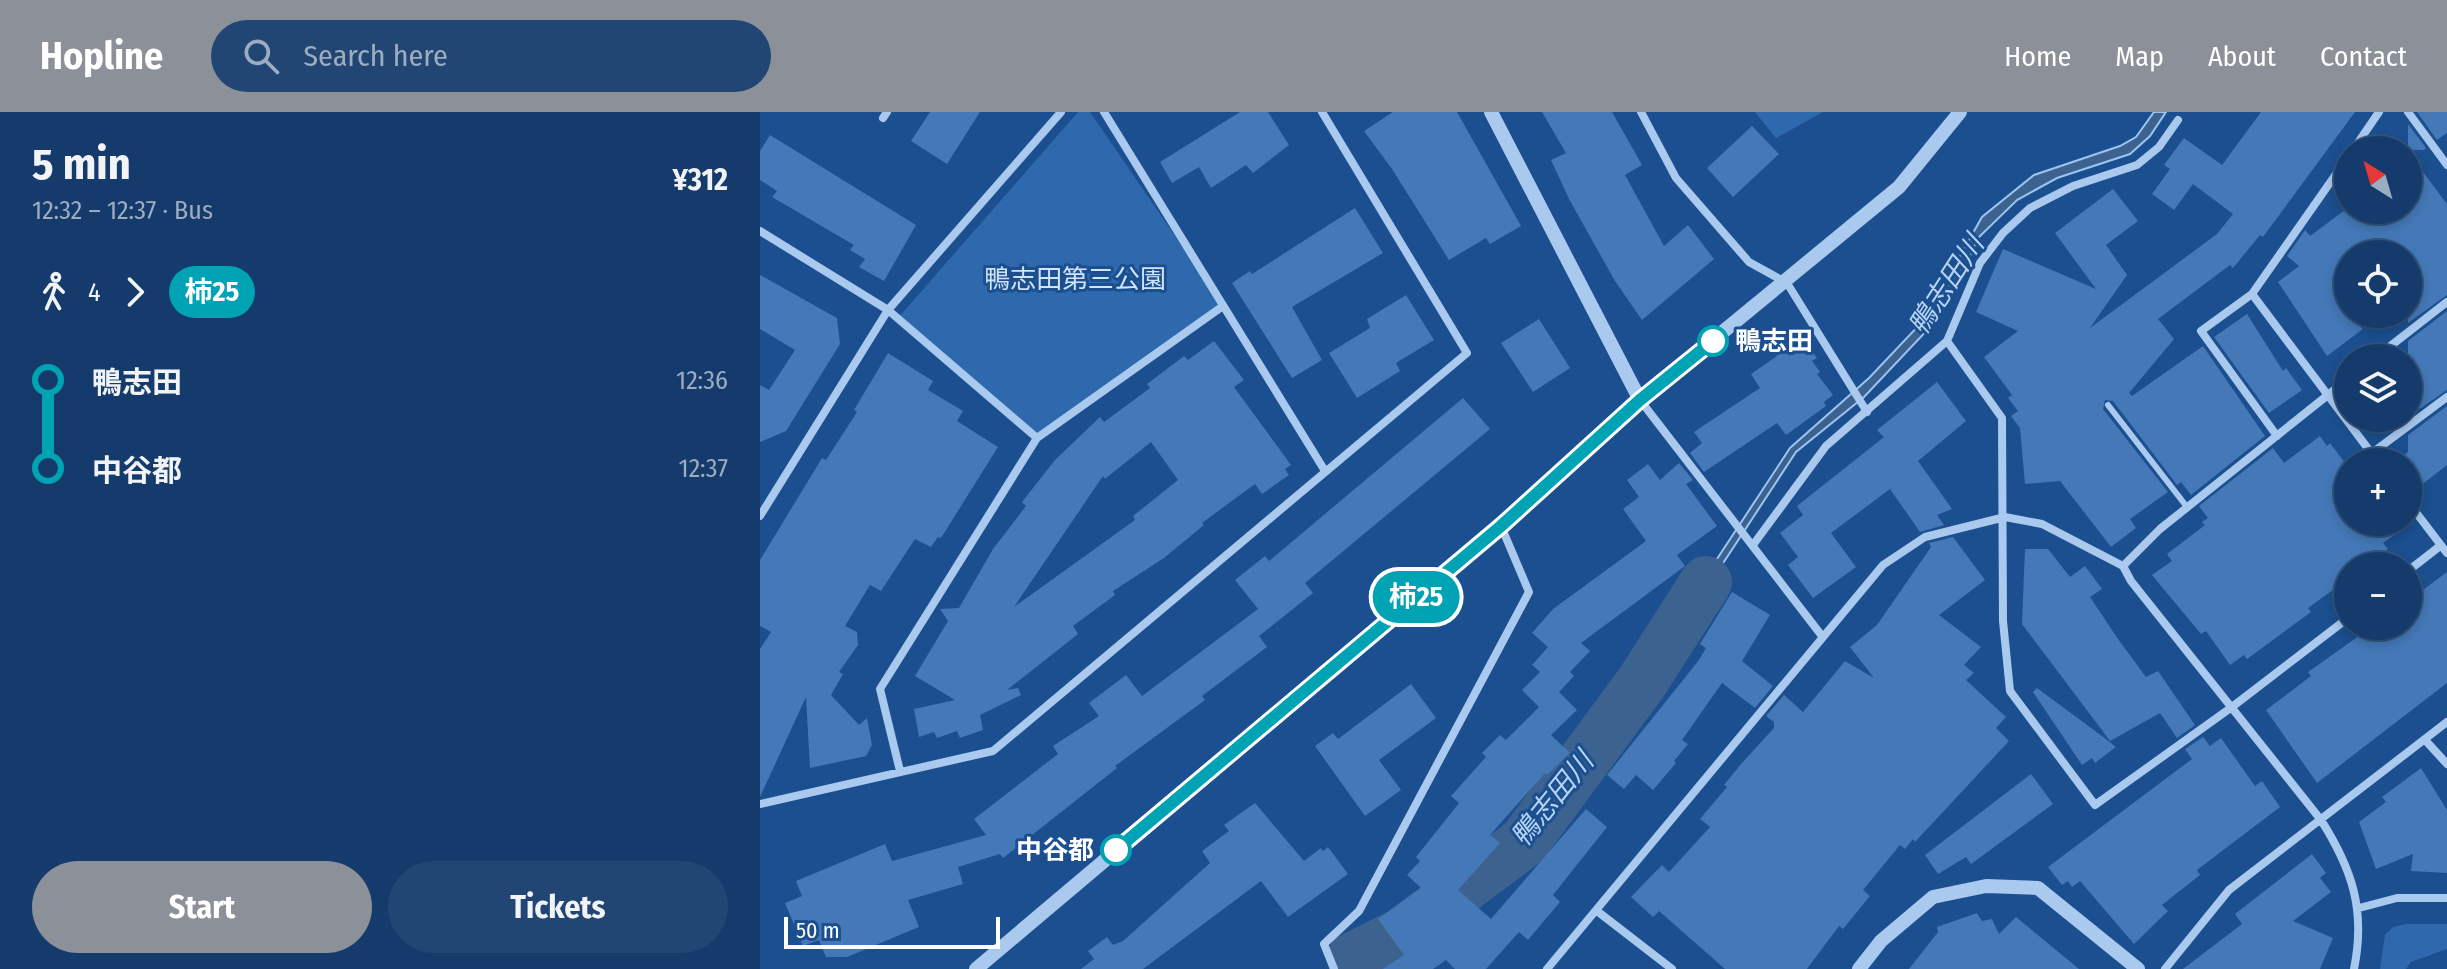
<!DOCTYPE html>
<meta charset="utf-8">
<style>
:root{--surface:#143b6b;--page:#214673;--text:#f1f3f6;--muted:#9dadc1;--line:#33557e;--accent:#8c9099}
body{margin:0;font-family:"Fira Sans Condensed","Noto Sans JP",sans-serif;background:var(--page);color:var(--text);height:100vh;display:flex;flex-direction:column;font-size:30px;white-space:nowrap}
*{box-sizing:border-box;margin:0}
p{font-size:26px;color:var(--muted)}
.icon{flex:none;width:44px;height:44px;fill:none;stroke:currentColor;stroke-width:2;stroke-linecap:round;stroke-linejoin:round}
.map{position:relative;flex:1;overflow:hidden}
.drawer{display:flex;flex-direction:column;background:var(--surface);width:760px}
.drawer>*{flex:none}
.badge{padding:0 16px;border-radius:26px;font-size:28px;line-height:52px}
.needle{width:52px;rotate:323deg}
.tools{position:absolute;left:1574px;top:24px;display:grid;gap:16px}
.tools a{display:grid;place-items:center;width:88px;height:88px;border-radius:50%;background:var(--surface);box-shadow:0 4px 12px #0003,0 0 0 2px var(--line);font-size:40px}
.scale{position:absolute;left:24px;bottom:20px;width:216px;box-sizing:border-box;padding-left:8px;border:4px solid #fff;border-top:0;font-size:22px;line-height:28px;white-space:nowrap;color:#fff;-webkit-text-stroke:6px #1b4f8f;paint-order:stroke}
.map>.badge{position:absolute;translate:-50% -50%;box-shadow:0 0 0 4px #fff}
.legs{display:flex;align-items:center;gap:12px;height:88px;padding:0 32px;font-size:26px}
.legs p{margin-inline-start:auto}
.head{display:flex;align-items:center;justify-content:space-between;height:136px;padding:0 32px}
h1{font-size:44px;font-weight:700;line-height:60px}
.button{display:flex;gap:16px;margin-top:auto;padding:16px 32px}
.button a{flex:1;height:92px;border-radius:48px;background:var(--accent);color:#fff;font-size:32px;font-weight:700;line-height:92px;text-align:center}
.button a+a{background:var(--page);color:var(--text)}
ul{padding:0 32px;list-style:none}
li{display:flex;align-items:center;gap:28px;height:88px;font-size:30px}
li i{display:grid;place-items:center;width:12px;height:100%;margin:0 10px;background:currentColor}
li i::after{content:'';width:20px;height:20px;margin:-10px;border:6px solid;border-radius:50%;background:var(--surface)}
li p{margin-inline-start:auto}
li:first-child i{background:linear-gradient(#0000 50%,currentColor 0)}
li:last-child i{background:linear-gradient(currentColor 50%,#0000 0)}
header{display:flex;align-items:center;gap:48px;box-sizing:border-box;height:112px;padding:0 40px;background:var(--accent);color:#fff}
header strong{font-size:38px}
nav{display:flex;gap:44px;margin-inline-start:auto;font-size:28px}
.search{width:560px;height:72px;background:var(--page);display:flex;align-items:center;gap:20px;box-sizing:border-box;padding:0 28px;border-radius:44px;color:var(--muted);font-size:30px}
main{display:flex;flex:1;min-height:0}
.map>svg:first-child{display:block}
.green{fill:#2e69ad}
.water{fill:#3c6290;stroke:#9cc4f0;stroke-width:2}
.lines{fill:none;stroke-linecap:round;stroke-linejoin:round}
.river{stroke:#3c6290;stroke-width:52}
.building{fill:#4478b7;fill-rule:evenodd}
.service{stroke:#a9c9ee;stroke-width:6}
.minor{stroke:#a9c9ee;stroke-width:8}
.tertiary{stroke:#a9c9ee;stroke-width:14}
.line-1-casing{stroke:#fff;stroke-width:18}
.line-1{stroke:#00a3b4;stroke-width:12}
.stop-1-dot{fill:#fff;stroke:#00a3b4;stroke-width:4}
.labels{text-anchor:middle;dominant-baseline:central;stroke-width:6;stroke-linejoin:round;paint-order:stroke}
.park-label{font-size:26px;fill:#cfe3fa;stroke:#1b4f8f}
.stop-label{font-size:26px;font-weight:bold;fill:#fff;stroke:#1b4f8f;text-anchor:start}
.water-label{font-size:28px;font-style:italic;fill:#b5d3f5;stroke:#1b4f8f}
</style>
<header>
<strong>Hopline</strong>
<div class="search"><svg class="icon" aria-label="search" viewBox="0 0 24 24"><circle cx="10" cy="10" r="6"/><path d="M15 15l6 6"/></svg>Search here</div>
<nav><a>Home</a><a>Map</a><a>About</a><a>Contact</a></nav>
</header>
<main>
<section class="drawer">
<div class="head"><div><h1>5 min</h1><p>12:32 – 12:37 · Bus</p></div><b>¥312</b></div>
<div class="legs"><svg class="icon" aria-label="walk" viewBox="0 0 24 24"><circle cx="13" cy="4" r="2"/><path d="M13 8l-2 6 4 7M11 14l-3 7M7 12l3-4h3l4 4"/></svg>4<svg class="icon" aria-label="forward" viewBox="0 0 24 24"><path d="M9 5l7 7-7 7"/></svg><b class="badge" style="background:#00a3b4;color:#fff">柿25</b></div>
<ul>
<li><i style="color:#00a3b4"></i><b>鴨志田</b><p>12:36</p></li>
<li><i style="color:#00a3b4"></i><b>中谷都</b><p>12:37</p></li>
</ul>
<div class="button"><a>Start</a><a>Tickets</a></div>
</section>
<div class="map">
<svg width="1687" height="857" viewBox="0 0 1687 857">
<rect width="100%" height="100%" fill="#1b4f8f"/>
<!-- green -->
<path class="green" d="M 318,0 L 330,0 L 463,194 L 277,326 L 138,206 Z
M 995,0 L 1063,0 L 1016,26 Z
M 1646,812 L 1687,812 L 1687,837 L 1651,850 L 1646,857 L 1620,857 L 1625,823 L 1633,815 Z"/>
<!-- water -->
<path class="water" d="M 1394,0 L 1406,0 L 1390,24 L 1370,42 L 1297,66 L 1257,88 L 1218,126 L 1200,167 L 1173,212 L 1104,285 L 1036,340 L 912,529 L 905,526 L 1030,336 L 1109,266 L 1164,208 L 1222,105 L 1274,63 L 1360,34 L 1376,25 Z"/>
<g class="lines">
<!-- river -->
<path class="river" d="M 593,846 L 641,822 L 764,730 L 882,570 L 946,470"/>
</g>
<!-- building -->
<path class="building" d="M 170,0 L 220,0 L 187,52 L 151,29 Z
M 480,0 L 508,0 L 529,33 L 493,61 L 486,53 L 451,76 L 439,55 L 412,71 L 400,50 Z
M 633,0 L 697,0 L 761,114 L 730,132 L 726,126 L 689,148 L 632,57 L 604,19 Z
M 782,0 L 852,0 L 882,53 L 865,63 L 904,134 L 928,113 L 954,147 L 882,208 L 855,169 L 809,87 L 791,48 L 806,41 Z
M 1501,0 L 1595,0 L 1503,125 L 1500,123 L 1473,156 L 1470,153 L 1398,207 L 1414,227 L 1369,281 L 1372,284 L 1443,234 L 1505,324 L 1431,383 L 1421,370 L 1417,373 L 1353,289 L 1345,288 L 1343,297 L 1408,380 L 1370,407 L 1376,416 L 1351,435 L 1300,369 L 1265,372 L 1260,316 L 1251,304 L 1258,299 L 1248,286 L 1252,283 L 1224,245 L 1258,219 L 1216,200 L 1243,137 L 1336,177 L 1295,121 L 1353,77 L 1378,109 L 1346,133 L 1367,163 L 1330,216 L 1457,122 L 1473,102 L 1433,72 L 1414,98 L 1392,82 L 1410,57 L 1404,53 L 1424,26 L 1462,53 Z
M 1657,0 L 1687,0 L 1687,21 L 1677,28 Z
M 1648,12 L 1666,36 L 1664,38 L 1648,38 Z
M 992,14 L 1019,42 L 973,85 L 947,56 Z
M 10,23 L 156,113 L 124,169 L 99,155 L 105,147 L 90,138 L 94,133 L 12,85 L 17,79 L 0,68 L 0,39 Z
M 1648,40 L 1687,92 L 1687,183 L 1648,211 L 1648,142 L 1588,142 L 1588,202 L 1603,217 L 1567,244 L 1518,170 L 1539,154 L 1527,144 L 1545,118 L 1550,124 L 1585,98 L 1648,98 Z
M 595,96 L 623,141 L 532,195 L 562,248 L 532,266 L 472,171 L 490,159 L 492,162 Z
M 0,163 L 77,206 L 80,232 L 26,319 L 0,330 L 0,273 L 9,278 L 35,238 L 0,217 Z
M 646,183 L 674,228 L 636,251 L 640,259 L 597,286 L 569,241 L 610,216 L 607,207 Z
M 1687,199 L 1687,278 L 1648,305 L 1648,229 Z
M 1487,202 L 1523,259 L 1526,256 L 1542,278 L 1509,301 L 1454,225 Z
M 779,207 L 810,256 L 773,280 L 741,231 Z
M 1037,219 L 1057,246 L 1052,249 L 1060,260 L 1057,262 L 1073,283 L 1064,290 L 1066,294 L 1026,323 L 1017,311 L 944,360 L 930,341 L 942,331 L 934,320 L 1000,276 L 991,262 L 1017,244 L 1012,237 Z
M 454,229 L 484,268 L 474,275 L 531,353 L 525,357 L 529,363 L 502,382 L 495,372 L 442,411 L 444,413 L 404,446 L 353,479 L 355,483 L 313,514 L 318,522 L 247,578 L 258,576 L 261,583 L 220,603 L 223,618 L 200,626 L 197,619 L 177,626 L 174,620 L 159,625 L 154,597 L 195,588 L 155,564 L 188,509 L 180,497 L 199,496 L 233,437 L 266,394 L 262,390 L 295,348 L 340,305 L 344,310 L 390,276 L 387,272 L 424,244 L 428,248 ZM 391,330 L 418,368 L 373,404 L 375,408 L 254,495 L 343,364 L 345,367 Z
M 128,241 L 173,269 L 168,278 L 203,299 L 197,309 L 238,335 L 181,426 L 178,425 L 171,435 L 155,427 L 121,479 L 110,473 L 85,514 L 97,520 L 98,533 L 79,560 L 83,562 L 71,583 L 99,613 L 107,606 L 112,633 L 106,644 L 50,656 L 46,585 L 0,685 L 0,537 L 11,520 L 0,514 L 0,448 L 62,346 L 66,348 L 97,300 L 94,298 Z
M 1177,270 L 1206,309 L 1158,349 L 1192,397 L 1177,403 L 1184,413 L 1160,420 L 1130,377 L 1071,421 L 1096,455 L 1053,486 L 1028,453 L 1038,445 L 1020,421 L 1043,403 L 1037,394 L 1124,325 L 1117,318 Z
M 703,286 L 730,317 L 545,471 L 553,481 L 499,524 L 507,535 L 442,584 L 445,588 L 355,654 L 357,656 L 243,746 L 240,742 L 198,755 L 203,772 L 148,788 L 159,815 L 87,845 L 66,845 L 59,828 L 43,834 L 25,791 L 42,784 L 36,769 L 125,732 L 132,749 L 226,723 L 214,707 L 298,642 L 293,634 L 339,604 L 329,591 L 366,563 L 382,584 L 498,497 L 475,468 L 505,444 L 509,449 Z
M 1687,294 L 1687,353 L 1660,374 L 1648,359 L 1648,350 L 1639,347 L 1648,340 L 1648,323 Z
M 1560,324 L 1567,334 L 1570,331 L 1588,355 L 1588,410 L 1652,410 L 1623,431 L 1628,437 L 1606,454 L 1588,454 L 1588,467 L 1548,496 L 1551,500 L 1487,547 L 1484,543 L 1470,553 L 1446,519 L 1441,522 L 1392,463 L 1412,449 L 1407,442 L 1445,413 L 1442,410 L 1448,406 L 1439,394 L 1513,336 L 1524,351 Z
M 919,351 L 933,368 L 926,372 L 957,414 L 917,443 L 925,454 L 821,531 L 830,539 L 810,560 L 814,564 L 799,580 L 817,598 L 791,623 L 810,641 L 787,663 L 785,661 L 730,723 L 740,731 L 698,778 L 731,807 L 826,697 L 847,715 L 793,783 L 800,790 L 768,828 L 759,820 L 726,857 L 695,857 L 686,848 L 673,857 L 623,857 L 644,843 L 618,807 L 661,776 L 647,763 L 660,749 L 656,745 L 699,691 L 691,684 L 726,645 L 722,641 L 740,623 L 746,628 L 779,595 L 762,578 L 780,560 L 772,553 L 788,535 L 772,521 L 793,497 L 886,429 L 863,397 L 879,385 L 867,368 L 888,352 L 900,368 Z
M 1193,425 L 1225,468 L 1179,503 L 1221,535 L 1204,553 L 1214,561 L 1206,568 L 1246,605 L 1236,616 L 1249,629 L 1155,730 L 1153,727 L 1145,737 L 1140,733 L 1103,778 L 1110,784 L 1083,817 L 1079,814 L 1047,857 L 965,857 L 899,799 L 893,805 L 871,785 L 902,753 L 909,760 L 950,715 L 940,707 L 967,675 L 964,673 L 981,652 L 1014,616 L 1014,610 L 1006,604 L 1024,583 L 1043,600 L 1085,549 L 1114,566 L 1090,535 L 1117,513 L 1171,435 L 1169,431 Z
M 1265,437 L 1288,437 L 1310,465 L 1325,454 L 1342,477 L 1330,485 L 1358,527 L 1386,565 L 1398,559 L 1435,613 L 1417,626 L 1400,601 L 1350,629 L 1262,512 Z
M 1687,460 L 1687,571 L 1557,671 L 1506,598 L 1551,564 L 1548,560 L 1613,514 L 1648,514 L 1648,489 Z
M 972,480 L 1010,503 L 982,549 L 1013,574 L 995,596 L 962,571 L 922,628 L 928,632 L 914,649 L 916,651 L 893,678 L 876,663 L 864,677 L 847,663 L 939,548 L 946,536 L 940,532 Z
M 651,572 L 676,606 L 619,648 L 641,678 L 605,704 L 555,634 L 573,621 L 578,627 Z
M 1277,576 L 1346,627 L 1356,635 L 1335,651 L 1332,646 L 1322,653 L 1273,580 Z
M 1443,625 L 1450,634 L 1461,626 L 1495,674 L 1502,669 L 1520,695 L 1437,758 L 1440,763 L 1402,793 L 1408,799 L 1374,832 L 1320,769 L 1312,775 L 1308,769 L 1302,773 L 1288,755 L 1432,647 L 1425,637 Z
M 1661,656 L 1687,698 L 1687,761 L 1651,759 L 1653,742 L 1616,757 L 1599,710 L 1626,690 L 1622,685 Z
M 1271,662 L 1293,692 L 1211,752 L 1206,745 L 1178,762 L 1165,743 Z
M 495,691 L 544,749 L 561,736 L 563,739 L 568,735 L 588,762 L 528,805 L 501,769 L 383,857 L 321,857 L 334,847 L 328,839 L 347,825 L 353,833 L 363,829 L 450,751 L 442,739 L 469,719 L 464,713 Z
M 1552,742 L 1566,761 L 1560,766 L 1571,780 L 1533,809 L 1573,826 L 1560,857 L 1423,857 L 1482,812 L 1475,802 Z
M 1217,801 L 1222,809 L 1232,807 L 1239,822 L 1256,805 L 1319,857 L 1149,857 L 1178,820 L 1177,815 Z"/>
<g class="lines">
<!-- service -->
<path class="service" d="M 1348,293 L 1427,395"/>
<!-- minor -->
<path class="minor" d="M 344,0 L 565,359
M 881,0 L 916,66 L 989,150 L 1027,171 L 1107,300
M 1648,0 L 1687,53
M 123,6 L 127,0
M 1593,38 L 1619,0
M 1588,45 L 1492,182 L 1618,350
M 0,119 L 128,198 L 277,326
M 1492,182 L 1441,219 L 1517,324
M 1187,229 L 1242,306 L 1243,509 L 1250,579 L 1335,693 L 1472,595 L 1588,506
M 1615,246 L 1687,190
M 880,288 L 1062,524
M 1612,341 L 1687,285
M 1648,390 L 1687,441
M 0,404 L 128,198 L 301,0
M 993,433 L 1066,334 L 1187,229 L 1220,151 L 1243,121 L 1270,96 L 1313,74 L 1377,53 L 1399,35 L 1418,8
M 1363,454 L 1400,417 L 1588,267
M 1648,459 L 1680,434
M 1666,629 L 1687,652
M 140,659 L 120,577 L 277,326 L 463,194
M 0,692 L 233,639 L 707,241 L 562,0
M 1599,796 L 1637,786 L 1687,786
M 837,799 L 912,857
M 574,857 L 564,832 L 599,799 L 769,480 L 741,414
M 787,857 L 1123,453 L 1165,425 L 1245,405 L 1282,412 L 1363,454 L 1371,469 L 1561,708 C 1592,757 1606,798 1594,857
M 1405,857 L 1469,778 L 1687,610"/>
<!-- tertiary -->
<path class="tertiary" d="M 731,0 L 880,288
M 216,857 L 741,414 L 880,288 L 1139,75 L 1200,0
M 1099,857 L 1121,829 L 1173,785 L 1226,774 L 1278,776 L 1378,857"/>
</g>
<g class="lines">
<defs>
<path id="line-1" d="M 356,738 L 741,414 L 880,288 L 953,229"/>
</defs>
<!-- line-1 casing -->
<use href="#line-1" class="line-1-casing"/>
<!-- line-1 -->
<use href="#line-1" class="line-1"/>
</g>
<!-- markers -->
<g class="stop-1-dot">
<circle cx="953" cy="229" r="14"/>
<circle cx="356" cy="738" r="14"/>
</g>
<g class="labels">
<!-- park labels -->
<g class="park-label">
<text x="315" y="167">鴨志田第三公園</text>
</g>
<!-- stop labels -->
<g class="stop-label">
<text x="975" y="229">鴨志田</text>
<text x="334" y="738" text-anchor="end">中谷都</text>
</g>
<!-- water labels -->
<g class="water-label">
<text transform="translate(1186 173) rotate(-57)">鴨志田川</text>
<text transform="translate(792 687) rotate(-51)">鴨志田川</text>
</g>
</g>
</svg>
<div class="tools">
<a><svg class="needle" viewBox="-14 -14 28 28"><path d="M0-13l5 13h-10z" fill="#e53935"/><path d="M0 13l5-13h-10z" fill="#9dadc1"/></svg></a>
<a><svg class="icon" aria-label="locate" viewBox="0 0 24 24"><circle cx="12" cy="12" r="6"/><path d="M12 2v4M12 18v4M2 12h4M18 12h4"/></svg></a>
<a><svg class="icon" aria-label="layers" viewBox="0 0 24 24"><path d="M12 4l9 5-9 5-9-5zM3 14l9 5 9-5"/></svg></a>
<a>+</a>
<a>−</a>
</div>
<div class="scale">50 m</div>
<b class="badge" style="left:656px;top:485px;background:#00a3b4;color:#fff">柿25</b>
</div>
</main>
